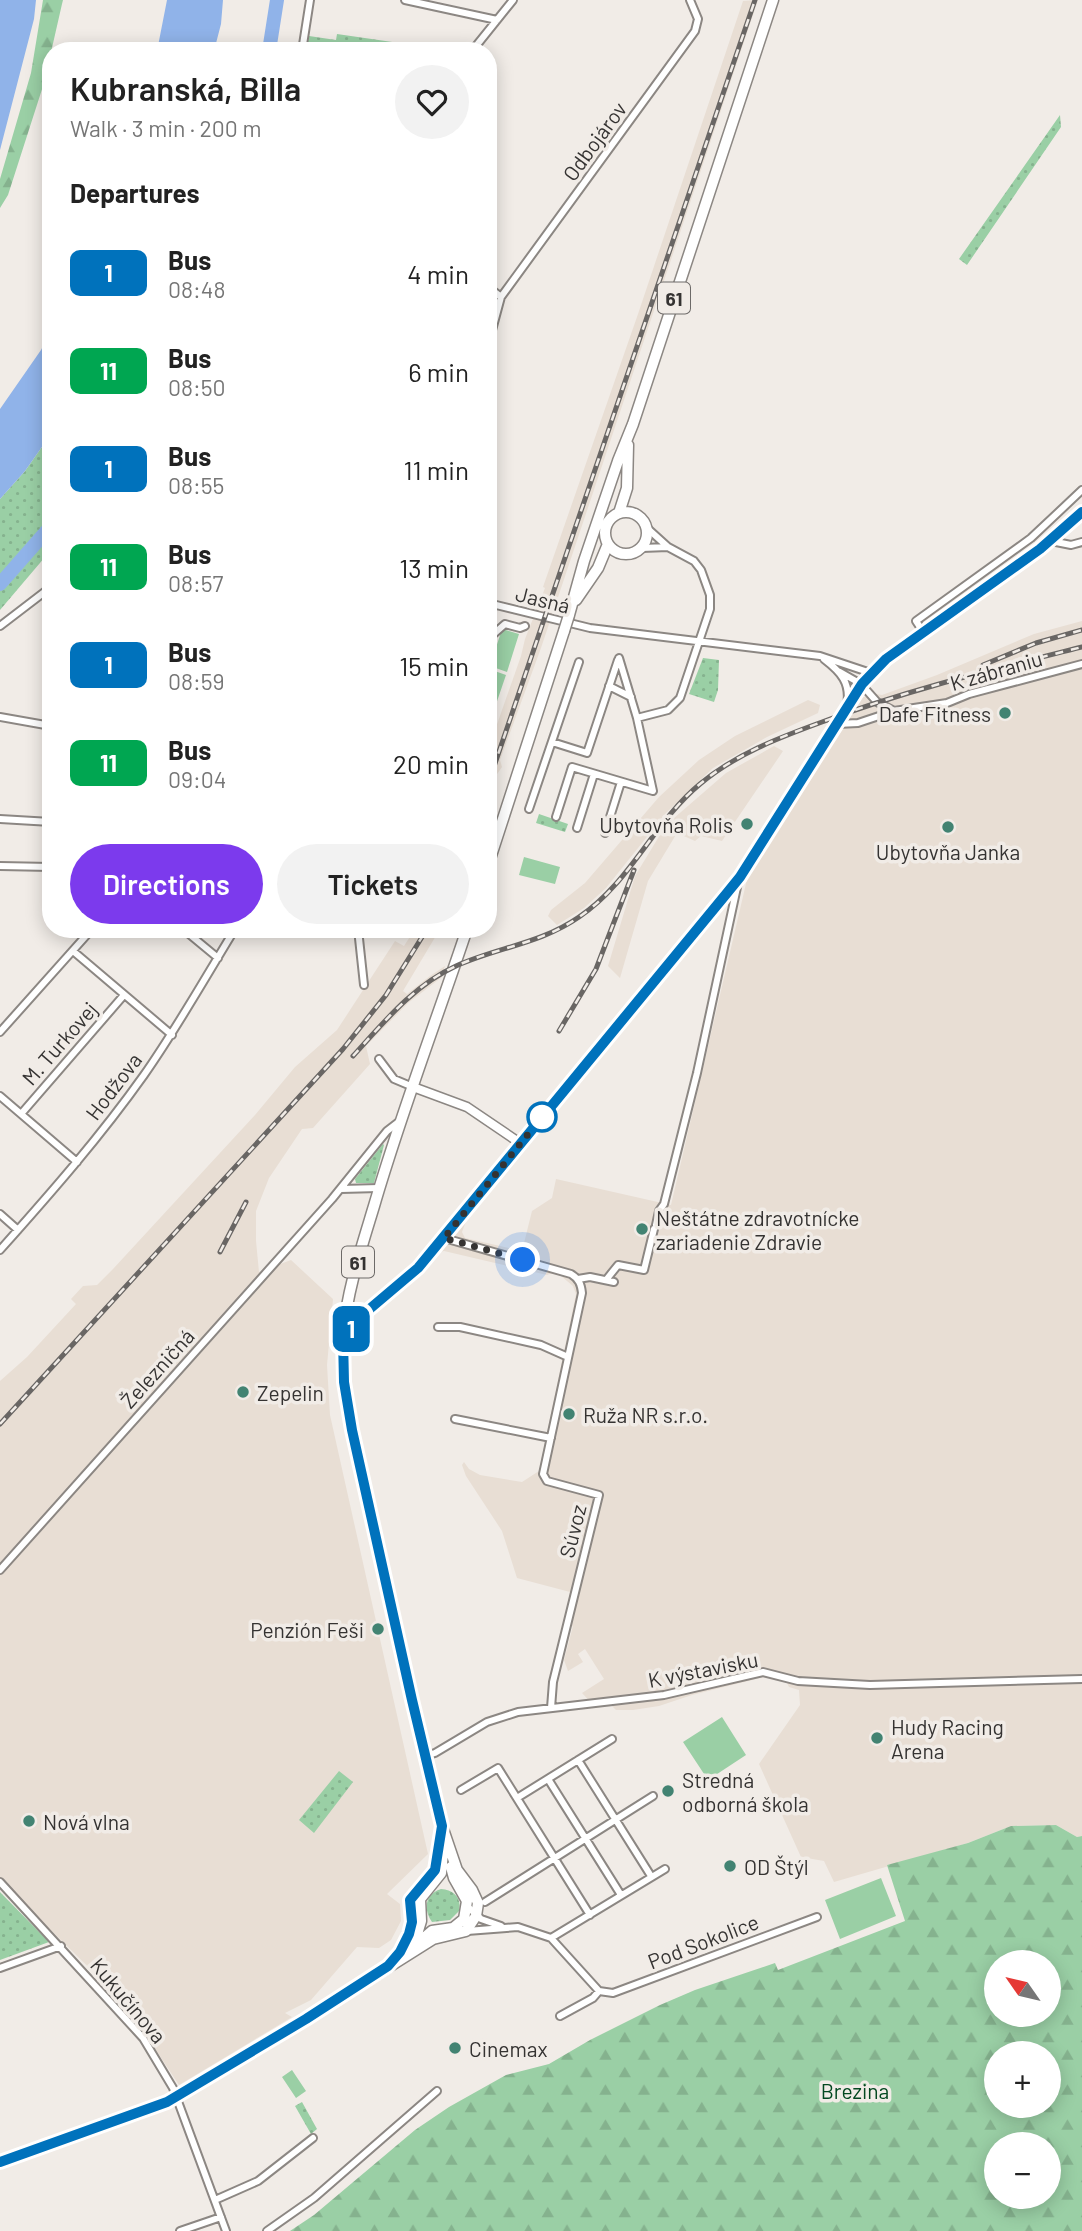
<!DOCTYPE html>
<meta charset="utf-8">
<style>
:root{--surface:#fff;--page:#f2f2f2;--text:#222;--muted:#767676;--accent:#7c3aed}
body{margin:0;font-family:Barlow,sans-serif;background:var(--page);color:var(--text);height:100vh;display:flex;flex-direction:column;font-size:26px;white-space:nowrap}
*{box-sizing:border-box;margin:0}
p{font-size:23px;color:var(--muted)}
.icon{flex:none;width:38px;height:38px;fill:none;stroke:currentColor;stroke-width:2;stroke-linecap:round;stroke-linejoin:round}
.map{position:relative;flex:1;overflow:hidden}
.drawer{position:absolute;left:42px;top:42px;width:455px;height:896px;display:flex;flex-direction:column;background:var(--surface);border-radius:28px;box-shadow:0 4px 18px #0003}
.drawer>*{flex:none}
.badge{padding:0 14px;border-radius:10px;font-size:24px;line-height:46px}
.needle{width:46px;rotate:304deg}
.buttons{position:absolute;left:984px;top:1950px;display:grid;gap:14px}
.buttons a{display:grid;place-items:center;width:77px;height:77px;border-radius:50%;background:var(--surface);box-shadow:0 4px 18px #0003;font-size:35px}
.you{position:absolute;width:35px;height:35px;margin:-18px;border:5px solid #fff;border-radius:50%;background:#1a73e8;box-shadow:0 0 0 10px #1a73e833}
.map>.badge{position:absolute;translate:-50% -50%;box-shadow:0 0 0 4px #fff}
h2{padding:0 28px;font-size:26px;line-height:63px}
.round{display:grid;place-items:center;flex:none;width:74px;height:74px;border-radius:37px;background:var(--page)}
.headline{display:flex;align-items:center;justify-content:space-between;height:119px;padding:0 28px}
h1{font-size:33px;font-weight:600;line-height:52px}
.button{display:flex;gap:14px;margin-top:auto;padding:14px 28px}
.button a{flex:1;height:80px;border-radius:42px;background:var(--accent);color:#fff;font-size:28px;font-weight:600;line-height:80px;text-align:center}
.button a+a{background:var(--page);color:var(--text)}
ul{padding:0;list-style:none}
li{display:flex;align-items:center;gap:21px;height:98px;padding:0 28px}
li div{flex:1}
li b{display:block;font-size:26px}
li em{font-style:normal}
li .badge{min-width:77px;font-weight:700;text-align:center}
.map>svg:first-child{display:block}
.built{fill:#e8ded4}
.green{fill:url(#green-dots)}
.forest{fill:url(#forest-firs);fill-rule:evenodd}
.pitch{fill:#9acfa5}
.water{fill:#90b3e9}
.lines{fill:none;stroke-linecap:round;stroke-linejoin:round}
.river{stroke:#90b3e9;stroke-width:14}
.minor-casing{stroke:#8c8783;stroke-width:10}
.tertiary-casing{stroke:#8c8783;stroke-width:11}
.primary-casing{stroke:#8c8783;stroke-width:13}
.minor{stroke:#fff;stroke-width:6}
.tertiary{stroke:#fff;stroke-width:8}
.primary{stroke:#fff;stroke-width:10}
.rail-casing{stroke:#696664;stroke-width:5}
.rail{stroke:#f1ece7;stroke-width:2.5;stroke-dasharray:8;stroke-linecap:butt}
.primary-bridge-casing{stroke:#8c8783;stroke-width:13;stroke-linecap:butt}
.primary-bridge{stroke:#fff;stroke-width:10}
.line-casing{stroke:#fff;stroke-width:16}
.line{stroke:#0072bc;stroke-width:10}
.walk{stroke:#353332;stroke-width:7;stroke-dasharray:0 12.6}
.poi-dot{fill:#428372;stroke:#f1ece7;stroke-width:2.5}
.stop-dot{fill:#fff;stroke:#0072bc;stroke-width:3.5}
.labels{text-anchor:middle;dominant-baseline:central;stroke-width:7;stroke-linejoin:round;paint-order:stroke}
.shield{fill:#f1ece7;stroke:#6d6a68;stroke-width:2}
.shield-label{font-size:19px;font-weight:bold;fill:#353332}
.street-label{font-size:21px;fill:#353332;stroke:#f1ece7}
.poi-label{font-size:21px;fill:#353332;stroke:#f1ece7;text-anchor:start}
.park-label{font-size:21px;fill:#034820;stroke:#f1ece7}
</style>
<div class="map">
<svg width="1082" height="2231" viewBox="0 0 1082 2231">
<defs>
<pattern id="green-dots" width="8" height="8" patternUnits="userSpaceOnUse" patternTransform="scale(1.75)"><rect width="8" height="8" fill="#9acfa5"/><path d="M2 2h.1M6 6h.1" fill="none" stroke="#85b28e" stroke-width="1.8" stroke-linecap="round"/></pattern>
<pattern id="forest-firs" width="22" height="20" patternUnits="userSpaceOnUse" patternTransform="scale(1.75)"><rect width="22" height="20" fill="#9acfa5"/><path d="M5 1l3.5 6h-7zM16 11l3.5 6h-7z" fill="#85b28e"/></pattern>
</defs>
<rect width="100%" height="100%" fill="#f1ece7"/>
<!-- built -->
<path class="built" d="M 758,0 L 541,648 L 500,760 L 502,767 L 495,777 L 488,795 L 488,750 L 521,656 L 525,639 L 545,588 L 543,587 L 638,314 L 743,1 Z
M 1082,621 L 1082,1836 L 1077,1837 L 1056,1825 L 1011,1826 L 968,1843 L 834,1882 L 824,1861 L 801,1857 L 759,1764 L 800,1705 L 799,1690 L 789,1687 L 787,1683 L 780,1679 L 764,1677 L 692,1695 L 659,1706 L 633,1710 L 616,1710 L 612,1706 L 595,1707 L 582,1693 L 604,1679 L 585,1649 L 578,1654 L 583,1662 L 568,1671 L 564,1660 L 573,1626 L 566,1630 L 565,1620 L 570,1592 L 517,1578 L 502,1531 L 466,1476 L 462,1465 L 464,1462 L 469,1469 L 480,1475 L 522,1482 L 539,1471 L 576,1294 L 573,1286 L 561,1276 L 552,1273 L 547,1275 L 444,1251 L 439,1252 L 468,1216 L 462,1232 L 465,1238 L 522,1251 L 532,1211 L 552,1198 L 556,1179 L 671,1205 L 748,875 L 857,699 L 876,694 L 882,695 L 937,675 L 1034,634 Z
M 808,700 L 820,705 L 818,713 L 767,737 L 713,768 L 666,813 L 606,888 L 584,908 L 557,925 L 548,916 L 551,910 L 585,883 L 659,797 L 699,760 L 735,736 Z
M 774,746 L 783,751 L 779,757 L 722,841 L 701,836 L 695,841 L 677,833 L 648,881 L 620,978 L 608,966 L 635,876 L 666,825 L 726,773 Z
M 415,929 L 440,929 L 403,991 L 407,994 L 430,976 L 445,966 L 442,977 L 408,1003 L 366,1046 L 370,1064 L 313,1128 L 302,1129 L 269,1178 L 256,1211 L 256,1241 L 259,1272 L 291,1260 L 333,1299 L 327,1365 L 330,1415 L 428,1854 L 387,1894 L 400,1904 L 401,1921 L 391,1940 L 379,1948 L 357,1947 L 311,2000 L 285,2013 L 292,2017 L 179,2085 L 124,2002 L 17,1897 L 0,1878 L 0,1381 L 27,1357 L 76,1304 L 71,1299 L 83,1286 L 97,1285 L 113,1269 L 255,1115 L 295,1067 L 337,1030 L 395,941 L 404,946 Z"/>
<!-- green -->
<path class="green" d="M 337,34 L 420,46 L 419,51 L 306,51 L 309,36 L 336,40 Z
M 1060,115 L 1061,127 L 967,265 L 959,259 Z
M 51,434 L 51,550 L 0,610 L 0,499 L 25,471 Z
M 703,658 L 719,660 L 718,690 L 714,702 L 689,694 Z
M 539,814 L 568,824 L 565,832 L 536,823 Z
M 383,1144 L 384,1145 L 374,1183 L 356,1183 L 355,1179 Z
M 339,1771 L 353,1782 L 314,1833 L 299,1820 Z
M 441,1889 C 454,1890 462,1898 459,1911 L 450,1920 L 432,1922 C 423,1909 425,1894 441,1889 Z
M 0,1892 L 49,1942 L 0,1960 Z
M 302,2102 L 317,2129 L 311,2134 L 295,2106 Z"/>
<!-- forest -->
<path class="forest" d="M 43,0 L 63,0 L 62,4 L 44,83 L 8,195 L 0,208 L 0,179 L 31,73 Z
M 1056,1825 L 1077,1837 L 1082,1836 L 1082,2231 L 290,2231 L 314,2215 L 415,2130 L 449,2107 L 506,2075 L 549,2064 L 590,2040 L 660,2005 L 695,1990 L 775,1963 L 778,1970 L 905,1921 L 887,1865 L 968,1843 L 1011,1826 ZM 996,1962 L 1048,1962 L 1048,2014 L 996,2014 ZM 996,2053 L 1048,2053 L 1048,2105 L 996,2105 ZM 996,2144 L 1048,2144 L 1048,2196 L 996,2196 Z"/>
<!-- pitch -->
<path class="pitch" d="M 502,629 L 519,634 L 507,672 L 490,666 Z
M 489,669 L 506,675 L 493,713 L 488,711 Z
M 524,857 L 560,867 L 555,884 L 519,875 Z
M 722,1717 L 746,1755 L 708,1780 L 683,1742 Z
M 881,1878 L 896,1916 L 840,1939 L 825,1900 Z
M 292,2070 L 306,2091 L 296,2098 L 282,2077 Z"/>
<!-- water -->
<path class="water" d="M 0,0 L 36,0 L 34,19 L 0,150 Z
M 167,0 L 223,0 L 221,24 L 214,51 L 157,51 Z
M 51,331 L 51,434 L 25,471 L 0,499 L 0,409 L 41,350 Z"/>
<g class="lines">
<!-- river -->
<path class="river" d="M 269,51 L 277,0
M 0,584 L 51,526"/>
<defs>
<path id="minor" d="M 405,0 L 497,20
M 302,51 L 310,0
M 472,51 L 513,0
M 488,287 L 501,297
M 488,345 L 501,297 L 695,31 L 698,19 L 690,0
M 1051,541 L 1071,545 L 1082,542
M 642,548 L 668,547
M 488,603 L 590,628 L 820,656 L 871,673
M 0,626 L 51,587
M 924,633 L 916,621 L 1031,538 L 1082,490
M 488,639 L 505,624 L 520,628 L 525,626
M 824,659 C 841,672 851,683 847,705
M 840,672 L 861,684 L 877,702 L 894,711
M 609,686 L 631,697
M 0,717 L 51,726
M 637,718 L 668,710 L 680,698 L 710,609 L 710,595 L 701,570 L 694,561 L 668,547 L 647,528
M 837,724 L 858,723 L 894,711 L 947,703 L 969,694 L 1082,664
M 552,742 L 587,753 L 618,660
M 529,809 L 579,662
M 556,817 L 572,767 L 653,791 L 637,718 L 619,658
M 0,819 L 51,822
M 577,828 L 594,774
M 605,833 L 621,782
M 0,866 L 51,867
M 183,929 L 218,958
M 358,929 L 364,985
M 73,951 L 172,1035
M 0,1032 L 92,929
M 379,1059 L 394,1079 L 413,1087
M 0,1096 L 77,1162
M 21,1114 L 124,995
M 341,1189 L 379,1188
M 0,1214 L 18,1230
M 656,1225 L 659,1211 L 664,1204 L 697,1073 L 739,878
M 444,1238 L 571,1274 C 579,1279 581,1284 582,1293 L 543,1474 L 547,1481 L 599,1495 L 553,1682 L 551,1708
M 0,1250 C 50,1194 100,1137 144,1075 C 177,1028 205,978 235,929
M 578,1279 L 590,1277 L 614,1282
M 606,1280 L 618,1265 L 644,1270 L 654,1229
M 438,1327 L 460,1327 L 541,1345 L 568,1357
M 344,1336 L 366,1313 L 418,1268 L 520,1143
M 455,1419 L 551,1438
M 0,1570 L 332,1199 L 387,1131 L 400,1121
M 425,1756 L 435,1753 L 487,1722 L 518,1712 L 664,1695 L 763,1672 L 798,1681 L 870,1685 L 1082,1679
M 578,1760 L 651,1876
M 548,1779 L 621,1895
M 461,1790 L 498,1768 L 590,1915
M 517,1798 L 612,1739
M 0,1882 L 143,2038 L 173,2088 L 226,2231
M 485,1902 L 653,1796
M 468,1907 L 481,1919 L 501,1926
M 467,1931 L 518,1927 L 551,1938 L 599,1991 L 613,1993 L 817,1917
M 551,1938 L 665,1869
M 0,1968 L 61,1946
M 560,2016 L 593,1998 L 599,1991
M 215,2200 L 258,2181 L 313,2138
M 180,2231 L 221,2217
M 267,2231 L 314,2198 L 437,2091"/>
<path id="tertiary" d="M 413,1087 L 467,1107 L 520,1143 L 740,877 L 861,684 L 886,659 L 1040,549 L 1082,512"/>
<path id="primary" d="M605 533a21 21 0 1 1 42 0a21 21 0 1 1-42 0Z
M 619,513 L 627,488 L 628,445
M 576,600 L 598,568 L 608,544
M 569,615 L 584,561 L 618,461 L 633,424 L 773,0
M 488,865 L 564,631
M 405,1942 L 412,1922 L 410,1900 L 426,1881
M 416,1945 L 432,1931 L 453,1928 L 464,1919 L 467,1901 L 454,1878 L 451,1867
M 396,1957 L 417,1934 L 421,1921 L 420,1899 L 441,1873 L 443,1853 L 441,1842
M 0,2162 L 167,2102 L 306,2019 L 433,1939 L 466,1931 L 476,1916 L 478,1903 L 472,1890 L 457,1870 L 442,1826 L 412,1700 L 352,1430 C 346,1399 341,1368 343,1335 C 347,1291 361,1249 374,1206 C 401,1113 436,1022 467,929"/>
</defs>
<!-- minor casing -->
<use href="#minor" class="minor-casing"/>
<!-- tertiary casing -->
<use href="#tertiary" class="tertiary-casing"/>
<!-- primary casing -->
<use href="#primary" class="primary-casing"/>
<!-- minor -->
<use href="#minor" class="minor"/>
<!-- tertiary -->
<use href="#tertiary" class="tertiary"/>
<!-- primary -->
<use href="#primary" class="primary"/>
<defs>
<path id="rail" d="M 983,665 L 1036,643 L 1082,630
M 488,784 L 755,0
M 559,1031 L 596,969 L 634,870
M 353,1056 C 384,1022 414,985 456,966 C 498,947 540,944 579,917 C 630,883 653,823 700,784 C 736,754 778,738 822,722 C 906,690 995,669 1082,647
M 220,1252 L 246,1202
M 0,1424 L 343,1049 L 386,995 L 427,929"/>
</defs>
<!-- rail casing -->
<use href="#rail" class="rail-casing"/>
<!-- rail -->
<use href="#rail" class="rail"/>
<defs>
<path id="primary-bridge" d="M 564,631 L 569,615"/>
</defs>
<!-- primary-bridge casing -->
<use href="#primary-bridge" class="primary-bridge-casing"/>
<!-- primary-bridge -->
<use href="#primary-bridge" class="primary-bridge"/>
</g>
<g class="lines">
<defs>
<path id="line" d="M 0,2162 L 167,2102 L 306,2019 L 388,1966 L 400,1952 L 409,1934 L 412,1922 L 410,1900 L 435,1870 L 442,1826 L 412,1700 L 352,1430 L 344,1382 L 343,1338 L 366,1312 L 418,1268 L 727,893 L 740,877 L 862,684 L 886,659 L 1040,549 L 1082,512"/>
</defs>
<!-- line casing -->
<use href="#line" class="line-casing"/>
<!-- line -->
<use href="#line" class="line"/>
<!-- walk -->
<path class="walk" d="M 523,1260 L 444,1238 L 542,1117"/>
</g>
<!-- markers -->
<g class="poi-dot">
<circle cx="1005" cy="713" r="7"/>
<circle cx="747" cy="824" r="7"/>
<circle cx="948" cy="827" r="7"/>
<circle cx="642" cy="1229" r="7"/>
<circle cx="243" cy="1392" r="7"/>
<circle cx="569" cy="1414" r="7"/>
<circle cx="378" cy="1629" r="7"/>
<circle cx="877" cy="1738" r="7"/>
<circle cx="668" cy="1791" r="7"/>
<circle cx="29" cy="1821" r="7"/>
<circle cx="730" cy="1866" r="7"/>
<circle cx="455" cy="2048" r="7"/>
</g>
<circle class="stop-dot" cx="542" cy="1117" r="14"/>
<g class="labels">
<!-- shield labels -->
<g class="shield">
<rect x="658" y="282.5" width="32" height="31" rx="5"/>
<rect x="342" y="1246.5" width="32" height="31" rx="5"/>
</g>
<g class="shield-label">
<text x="674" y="298">61</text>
<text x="358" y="1262">61</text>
</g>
<!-- street labels -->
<g class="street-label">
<text transform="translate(594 141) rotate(-54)">Odbojárov</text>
<text transform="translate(543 599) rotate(14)">Jasná</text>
<text transform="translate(996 670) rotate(-16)">K zábraniu</text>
<text transform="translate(59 1043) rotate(-49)">M. Turkovej</text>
<text transform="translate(113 1086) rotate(-53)">Hodžova</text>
<text transform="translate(157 1368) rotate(-48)">Železničná</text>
<text transform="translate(572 1531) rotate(-76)">Súvoz</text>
<text transform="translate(703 1669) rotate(-11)">K výstavisku</text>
<text transform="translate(703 1941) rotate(-21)">Pod Sokolice</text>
<text transform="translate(129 2000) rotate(50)">Kukučínova</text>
</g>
<!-- poi labels -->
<g class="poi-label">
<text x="991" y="713" text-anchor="end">Dafe Fitness</text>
<text x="733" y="824" text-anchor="end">Ubytovňa Rolis</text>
<text x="948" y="851" text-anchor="middle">Ubytovňa Janka</text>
<text x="656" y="1217">Neštátne zdravotnícke<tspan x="656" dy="24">zariadenie Zdravie</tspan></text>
<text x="257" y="1392">Zepelin</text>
<text x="583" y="1414">Ruža NR s.r.o.</text>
<text x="364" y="1629" text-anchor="end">Penzión Feši</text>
<text x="891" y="1726">Hudy Racing<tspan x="891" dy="24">Arena</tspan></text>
<text x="682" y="1779">Stredná<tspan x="682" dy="24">odborná škola</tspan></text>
<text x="43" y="1821">Nová vlna</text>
<text x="744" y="1866">OD Štýl</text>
<text x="469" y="2048">Cinemax</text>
</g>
<!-- park labels -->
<g class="park-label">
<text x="855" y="2090">Brezina</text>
</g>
</g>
</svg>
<div class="buttons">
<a><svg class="needle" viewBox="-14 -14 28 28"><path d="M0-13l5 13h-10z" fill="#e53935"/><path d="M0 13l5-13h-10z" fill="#767676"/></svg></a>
<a>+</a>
<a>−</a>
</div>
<div class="you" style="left:523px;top:1260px"></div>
<b class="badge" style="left:351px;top:1329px;background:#0072bc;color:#fff">1</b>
<section class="drawer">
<div class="headline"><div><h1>Kubranská, Billa</h1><p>Walk · 3 min · 200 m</p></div><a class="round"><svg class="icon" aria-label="heart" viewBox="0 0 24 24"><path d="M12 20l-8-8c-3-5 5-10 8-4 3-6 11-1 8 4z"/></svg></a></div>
<h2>Departures</h2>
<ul>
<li><span class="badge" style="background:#0072bc;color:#fff">1</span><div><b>Bus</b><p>08:48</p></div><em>4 min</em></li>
<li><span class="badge" style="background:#00a651;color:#fff">11</span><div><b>Bus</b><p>08:50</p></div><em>6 min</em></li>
<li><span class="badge" style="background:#0072bc;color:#fff">1</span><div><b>Bus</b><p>08:55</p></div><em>11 min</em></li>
<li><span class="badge" style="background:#00a651;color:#fff">11</span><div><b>Bus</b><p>08:57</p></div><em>13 min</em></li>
<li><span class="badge" style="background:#0072bc;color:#fff">1</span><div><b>Bus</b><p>08:59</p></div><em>15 min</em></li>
<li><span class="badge" style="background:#00a651;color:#fff">11</span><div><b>Bus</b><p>09:04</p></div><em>20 min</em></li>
</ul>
<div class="button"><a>Directions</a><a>Tickets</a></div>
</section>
</div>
